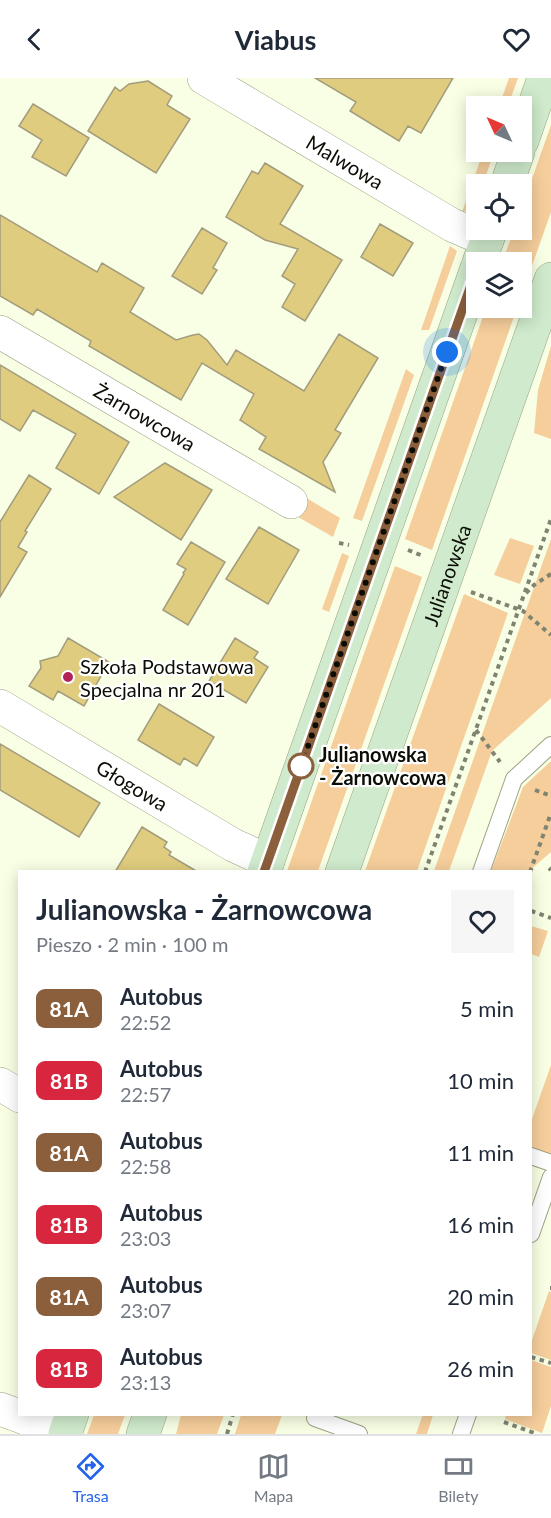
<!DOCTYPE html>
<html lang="pl">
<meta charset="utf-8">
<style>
:root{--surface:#fff;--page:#f6f6f7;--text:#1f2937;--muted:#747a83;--line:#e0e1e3;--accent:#2563eb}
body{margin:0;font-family:Lato,sans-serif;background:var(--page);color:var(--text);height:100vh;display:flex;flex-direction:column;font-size:22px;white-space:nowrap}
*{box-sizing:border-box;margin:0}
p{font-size:20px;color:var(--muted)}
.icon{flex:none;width:33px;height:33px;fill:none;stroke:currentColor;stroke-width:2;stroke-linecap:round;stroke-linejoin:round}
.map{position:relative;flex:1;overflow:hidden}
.side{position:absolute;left:18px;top:792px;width:514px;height:546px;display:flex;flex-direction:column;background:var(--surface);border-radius:0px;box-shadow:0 3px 15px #0003}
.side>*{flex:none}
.badge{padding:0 12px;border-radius:9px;font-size:21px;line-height:39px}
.needle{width:39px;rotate:314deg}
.controls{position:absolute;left:466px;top:18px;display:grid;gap:12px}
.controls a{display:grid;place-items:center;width:66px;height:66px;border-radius:0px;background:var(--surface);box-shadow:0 3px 15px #0003;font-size:30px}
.you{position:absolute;width:30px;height:30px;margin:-15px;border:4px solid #fff;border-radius:50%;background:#1a73e8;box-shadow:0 0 0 9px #1a73e833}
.map>.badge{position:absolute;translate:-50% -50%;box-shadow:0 0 0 3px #fff}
.round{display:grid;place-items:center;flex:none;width:63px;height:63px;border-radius:0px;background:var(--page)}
.summary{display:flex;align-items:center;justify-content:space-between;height:102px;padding:0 18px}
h1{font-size:28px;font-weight:700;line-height:45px}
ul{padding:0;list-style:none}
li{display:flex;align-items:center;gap:18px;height:72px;padding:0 18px}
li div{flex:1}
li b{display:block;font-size:22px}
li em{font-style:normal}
li .badge{min-width:66px;font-weight:700;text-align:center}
header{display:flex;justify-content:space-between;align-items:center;height:78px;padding:0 18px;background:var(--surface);font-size:27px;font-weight:700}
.tabs{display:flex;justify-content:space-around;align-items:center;height:84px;border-top:2px solid var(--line);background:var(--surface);font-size:16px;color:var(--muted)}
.tabs a{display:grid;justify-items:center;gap:3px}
.tabs .current{color:var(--accent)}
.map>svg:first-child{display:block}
.grass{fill:#f6ce9c}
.building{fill:#dfcc7e;stroke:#a39c7d;stroke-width:1.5}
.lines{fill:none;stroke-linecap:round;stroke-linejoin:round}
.lane-casing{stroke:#9ba284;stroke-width:18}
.street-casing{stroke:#9ba284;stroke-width:34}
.secondary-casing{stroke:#9ba284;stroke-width:34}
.path{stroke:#7f8371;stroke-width:4;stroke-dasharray:4.5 4.5;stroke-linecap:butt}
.lane{stroke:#fff;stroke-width:16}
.street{stroke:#fff;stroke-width:33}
.secondary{stroke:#cfeacc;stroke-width:33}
.line-casing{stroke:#fff;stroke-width:14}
.line{stroke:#8b5e3c;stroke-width:9}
.walk{stroke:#0b0d04;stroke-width:6;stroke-dasharray:0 10.8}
.poi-dot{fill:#b22359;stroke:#fff;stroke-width:2}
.stop-dot{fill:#fff;stroke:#8b5e3c;stroke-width:3}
.labels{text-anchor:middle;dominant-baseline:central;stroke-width:4.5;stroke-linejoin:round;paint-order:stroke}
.street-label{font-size:20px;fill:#0b0d04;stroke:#fff}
.poi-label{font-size:20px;fill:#0b0d04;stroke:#fff;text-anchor:start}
.stop-label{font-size:20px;font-weight:bold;fill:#0b0d04;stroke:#fff;text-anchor:start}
</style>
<header><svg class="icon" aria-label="back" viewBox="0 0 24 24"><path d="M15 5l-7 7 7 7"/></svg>Viabus<svg class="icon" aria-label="heart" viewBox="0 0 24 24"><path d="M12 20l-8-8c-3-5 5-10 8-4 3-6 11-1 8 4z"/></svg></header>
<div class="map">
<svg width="551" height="1356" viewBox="0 0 551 1356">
<rect width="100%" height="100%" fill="#f8ffe4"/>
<!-- grass -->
<path class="grass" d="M 509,0 L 518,0 L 508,28 L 499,28 Z
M 551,47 L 551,134 L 522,216 L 522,184 L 502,184 L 514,152 L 522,152 L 522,129 Z
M 483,74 L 494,74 L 483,106 L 477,106 L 477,125 L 475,131 L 462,134 Z
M 450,168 L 457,173 L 429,252 L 421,252 Z
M 486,230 L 517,230 L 432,472 L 405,461 Z
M 551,268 L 551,361 L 534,355 L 538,312 Z
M 406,291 L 414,297 L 362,443 L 353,440 Z
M 298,415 L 340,440 L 333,459 L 291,435 Z
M 510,460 L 534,468 L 520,506 L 494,497 Z
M 551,461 L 551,620 L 492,673 L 449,793 L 434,793 Z
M 342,475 L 349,478 L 329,534 L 322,531 Z
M 395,488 L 422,499 L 318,793 L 287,793 Z
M 464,516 L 508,535 L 417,793 L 365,793 Z
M 551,683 L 551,774 L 529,793 L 491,793 L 523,709 Z
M 531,848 L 548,853 L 539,879 L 531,876 Z
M 551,987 L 551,1078 L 531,1071 L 531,1044 Z
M 549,1213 L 551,1214 L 551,1282 L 531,1275 L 531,1265 Z
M 531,1282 L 551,1289 L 551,1328 L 542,1355 L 505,1341 L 506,1337 L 531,1336 Z
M 423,1336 L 433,1337 L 427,1356 L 416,1356 Z
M 94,1337 L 94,1336 L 125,1337 L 118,1356 L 87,1356 Z
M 181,1337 L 181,1336 L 224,1337 L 217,1356 L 176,1356 Z
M 241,1337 L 241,1336 L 282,1337 L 275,1356 L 235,1356 Z"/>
<!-- building -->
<path class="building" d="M 315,0 L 453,0 L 421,55 L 408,48 L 399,63 L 350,33 L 356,24 Z
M 148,3 L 172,18 L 167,27 L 190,41 L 156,95 L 88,53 L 115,9 L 120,13 L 129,6 Z
M 33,26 L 89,60 L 66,98 L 32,79 L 42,62 L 19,48 Z
M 265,85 L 303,108 L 280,146 L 342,182 L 305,243 L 282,229 L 295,206 L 282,198 L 298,171 L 265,162 L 226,139 L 252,93 L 258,96 Z
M 0,137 L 97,194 L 102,185 L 144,210 L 130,234 L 176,262 L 193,257 L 199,256 L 207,262 L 227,287 L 236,272 L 304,313 L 339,256 L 378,280 L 335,352 L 341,355 L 323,384 L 335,414 L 259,371 L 266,359 L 240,342 L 254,316 L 202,285 L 181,322 L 89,268 L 91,263 L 37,231 L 33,237 L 0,218 Z
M 380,146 L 413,165 L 393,198 L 361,179 Z
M 202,150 L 227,165 L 213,190 L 217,192 L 202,216 L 172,198 Z
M 0,287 L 129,364 L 99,416 L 56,390 L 76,356 L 33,332 L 20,353 L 0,341 Z
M 165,385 L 212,412 L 181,462 L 114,419 Z
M 29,397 L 51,411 L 25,453 L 27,454 L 18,469 L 27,474 L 0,519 L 0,444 Z
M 259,449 L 299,472 L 268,526 L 226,501 Z
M 191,464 L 225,484 L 188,547 L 163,532 L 184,496 L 183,495 L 186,491 L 177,486 Z
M 68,560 L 109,584 L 84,628 L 58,613 L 53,622 L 29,608 L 41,590 L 40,583 L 58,578 Z
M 235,560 L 258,574 L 254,580 L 268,589 L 246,625 L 209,603 Z
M 159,626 L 214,659 L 197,688 L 184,680 L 180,687 L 138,662 Z
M 0,666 L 100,725 L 79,759 L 0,712 Z
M 142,749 L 167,764 L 164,769 L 171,774 L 169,777 L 198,794 L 115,794 Z"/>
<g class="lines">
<defs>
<path id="lane" d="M 481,794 L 514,701 L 551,667
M 531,1078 L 551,1085
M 531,1156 L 551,1099
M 315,1340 L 359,1356
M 461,1356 L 468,1336"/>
<g id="street">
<path id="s1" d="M 204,0 L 452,147 L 487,162"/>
<path id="s2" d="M 0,254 L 291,424"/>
<path id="s3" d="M 0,628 L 233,767 L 268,783"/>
<path d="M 0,1006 L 20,1018"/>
<path d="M 0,1331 L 66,1355"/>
</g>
<g id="secondary">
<path d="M 522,63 L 544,0"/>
<path d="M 507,106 L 518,74"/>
<path d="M 479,184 L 491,152"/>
<path d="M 264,794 L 477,190"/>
<path id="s4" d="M 342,794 L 551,201"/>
<path d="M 65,1356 L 72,1336"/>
<path d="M 143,1356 L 150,1336"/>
</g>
</defs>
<!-- lane casing -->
<use href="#lane" class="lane-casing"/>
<!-- street casing -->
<use href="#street" class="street-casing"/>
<!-- secondary casing -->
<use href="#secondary" class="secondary-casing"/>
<!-- path -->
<path class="path" d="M 339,465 L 349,467
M 408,472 L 423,478
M 471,514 L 523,533 L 551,557
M 526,515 L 534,507 L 551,496
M 476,652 L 500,684
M 535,712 L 551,718
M 549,790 L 551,792
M 425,794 L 551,441
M 530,794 L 551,735
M 531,833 L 551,840
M 550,1210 L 551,1210
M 531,1279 L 551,1285
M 504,1344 L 537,1356
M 227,1356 L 233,1336"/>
<!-- lane -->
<use href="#lane" class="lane"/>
<!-- street -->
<use href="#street" class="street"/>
<!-- secondary -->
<use href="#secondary" class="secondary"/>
</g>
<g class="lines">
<defs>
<path id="line" d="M 264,794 L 477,190"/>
</defs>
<!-- line casing -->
<use href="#line" class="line-casing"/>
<!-- line -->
<use href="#line" class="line"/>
<!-- walk -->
<path class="walk" d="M 301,688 L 447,274"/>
</g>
<!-- markers -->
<circle class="poi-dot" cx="68" cy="599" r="6"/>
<circle class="stop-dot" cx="301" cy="688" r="12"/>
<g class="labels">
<!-- street labels -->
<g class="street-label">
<text stroke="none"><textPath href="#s1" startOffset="164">Malwowa</textPath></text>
<text stroke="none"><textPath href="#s2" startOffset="168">Żarnowcowa</textPath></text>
<text stroke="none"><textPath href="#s4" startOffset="315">Julianowska</textPath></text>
<text stroke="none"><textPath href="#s3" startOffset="154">Głogowa</textPath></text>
</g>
<!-- poi labels -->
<g class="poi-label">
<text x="80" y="588">Szkoła Podstawowa<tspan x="80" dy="23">Specjalna nr 201</tspan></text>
</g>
<!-- stop labels -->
<g class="stop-label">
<text x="319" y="676">Julianowska<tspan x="319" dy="23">- Żarnowcowa</tspan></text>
</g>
</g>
</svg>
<div class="controls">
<a><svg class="needle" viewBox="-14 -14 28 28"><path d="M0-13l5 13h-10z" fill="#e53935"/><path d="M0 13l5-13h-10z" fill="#747a83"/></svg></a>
<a><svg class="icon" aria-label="locate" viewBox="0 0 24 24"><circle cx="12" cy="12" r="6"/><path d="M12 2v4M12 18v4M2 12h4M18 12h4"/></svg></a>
<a><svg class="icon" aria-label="layers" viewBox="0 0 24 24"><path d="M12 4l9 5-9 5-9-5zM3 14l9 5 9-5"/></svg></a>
</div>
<div class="you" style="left:447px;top:274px"></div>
<section class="side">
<div class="summary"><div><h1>Julianowska - Żarnowcowa</h1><p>Pieszo · 2 min · 100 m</p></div><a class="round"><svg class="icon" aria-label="heart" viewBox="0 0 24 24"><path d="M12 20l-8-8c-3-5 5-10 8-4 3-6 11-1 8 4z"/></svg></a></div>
<ul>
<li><span class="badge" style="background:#8b5e3c;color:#fff">81A</span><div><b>Autobus</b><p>22:52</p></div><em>5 min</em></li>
<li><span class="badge" style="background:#d7263d;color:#fff">81B</span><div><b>Autobus</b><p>22:57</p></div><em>10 min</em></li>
<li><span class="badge" style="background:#8b5e3c;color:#fff">81A</span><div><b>Autobus</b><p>22:58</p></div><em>11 min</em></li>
<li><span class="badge" style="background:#d7263d;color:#fff">81B</span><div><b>Autobus</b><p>23:03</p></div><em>16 min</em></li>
<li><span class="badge" style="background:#8b5e3c;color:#fff">81A</span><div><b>Autobus</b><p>23:07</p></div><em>20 min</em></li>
<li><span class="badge" style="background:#d7263d;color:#fff">81B</span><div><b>Autobus</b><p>23:13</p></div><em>26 min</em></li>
</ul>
</section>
</div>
<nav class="tabs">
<a class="current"><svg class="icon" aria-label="directions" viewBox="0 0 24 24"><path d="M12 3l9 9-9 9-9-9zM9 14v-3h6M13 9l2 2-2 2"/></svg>Trasa</a>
<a><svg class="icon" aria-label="map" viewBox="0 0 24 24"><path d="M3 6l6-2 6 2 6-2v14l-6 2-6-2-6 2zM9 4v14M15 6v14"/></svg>Mapa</a>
<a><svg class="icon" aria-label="tickets" viewBox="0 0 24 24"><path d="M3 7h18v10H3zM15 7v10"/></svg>Bilety</a>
</nav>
